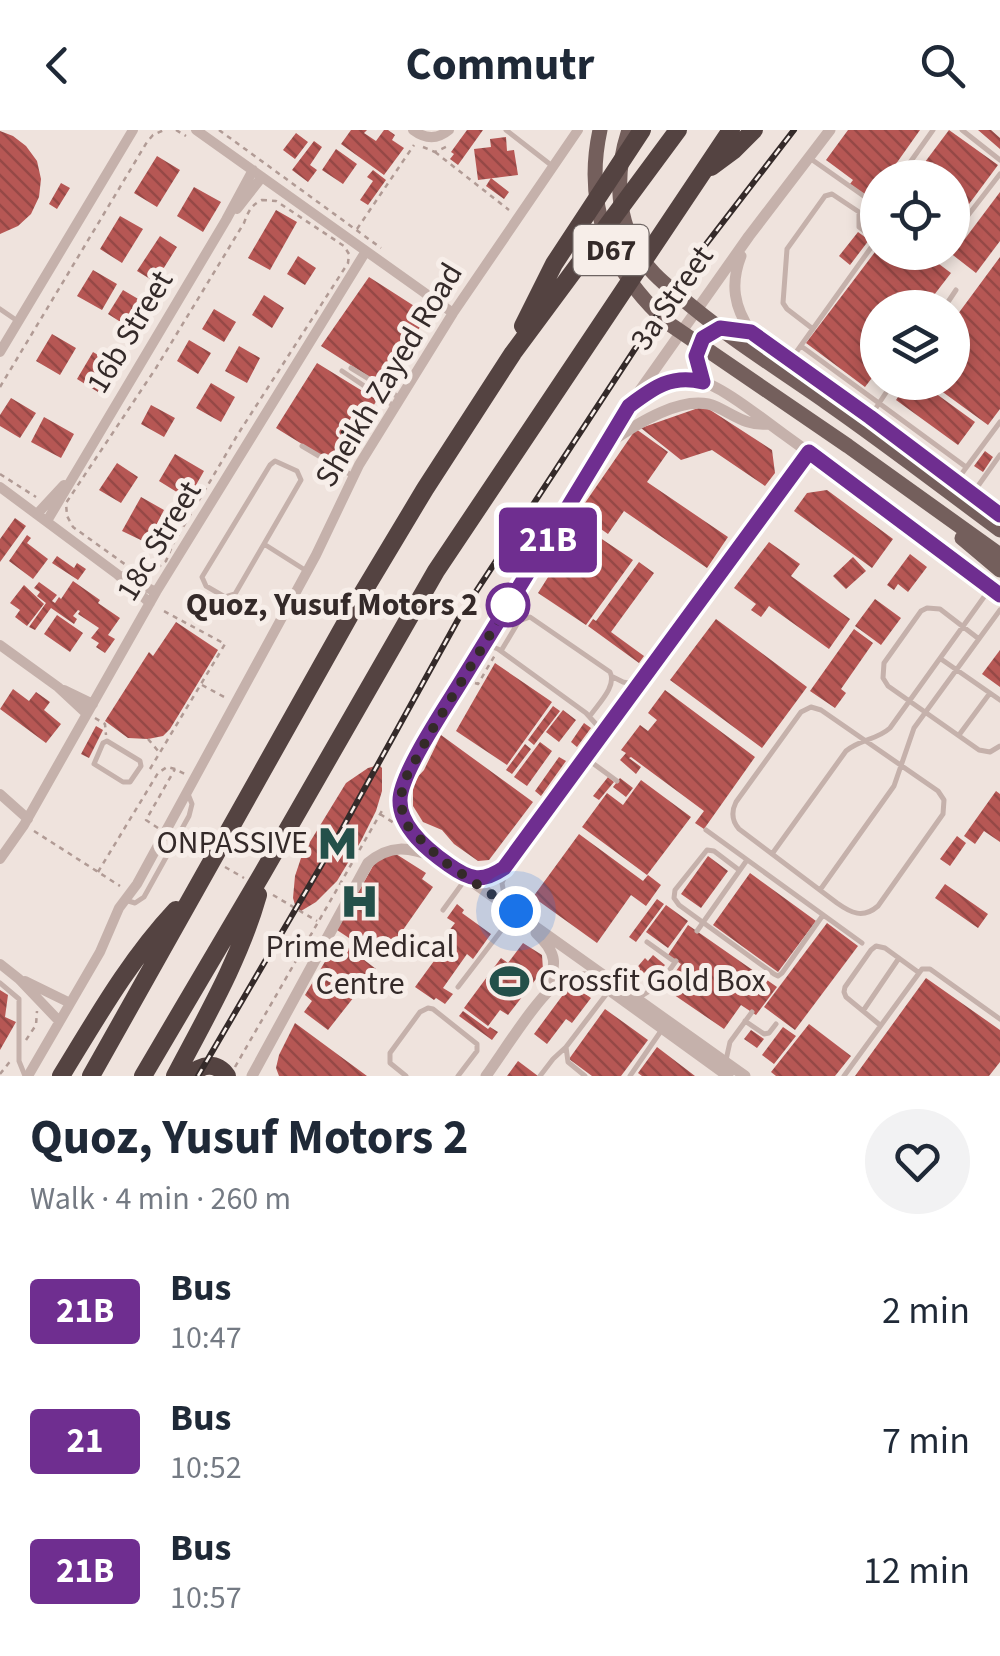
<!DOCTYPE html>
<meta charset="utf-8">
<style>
:root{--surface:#fff;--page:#f2f2f3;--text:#1f2937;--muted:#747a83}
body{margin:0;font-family:"Source Sans 3",sans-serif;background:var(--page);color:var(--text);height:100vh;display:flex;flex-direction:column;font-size:38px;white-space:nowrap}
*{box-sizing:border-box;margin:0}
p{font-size:32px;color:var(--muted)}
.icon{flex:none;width:55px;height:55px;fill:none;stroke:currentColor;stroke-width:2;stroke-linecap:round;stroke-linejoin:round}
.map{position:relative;height:946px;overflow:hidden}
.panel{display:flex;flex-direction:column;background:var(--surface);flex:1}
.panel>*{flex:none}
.badge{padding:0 20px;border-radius:8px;font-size:35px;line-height:65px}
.fabs{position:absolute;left:860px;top:30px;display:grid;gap:20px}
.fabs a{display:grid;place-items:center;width:110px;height:110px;border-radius:50%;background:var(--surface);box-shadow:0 5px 15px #0003;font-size:50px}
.you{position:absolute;width:50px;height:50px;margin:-25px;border:8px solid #fff;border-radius:50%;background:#1a73e8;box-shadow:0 0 0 15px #1a73e833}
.map>.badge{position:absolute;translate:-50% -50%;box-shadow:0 0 0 5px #fff}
.round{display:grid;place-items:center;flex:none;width:105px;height:105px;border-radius:52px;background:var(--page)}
.head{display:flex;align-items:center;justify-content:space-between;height:170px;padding:0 30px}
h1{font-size:48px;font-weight:700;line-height:75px}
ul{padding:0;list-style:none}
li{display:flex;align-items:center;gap:30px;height:130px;padding:0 30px}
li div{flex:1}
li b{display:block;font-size:38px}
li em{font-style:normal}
li .badge{min-width:110px;font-weight:700;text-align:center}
header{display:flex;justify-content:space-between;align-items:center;height:130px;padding:0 30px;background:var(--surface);font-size:45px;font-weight:700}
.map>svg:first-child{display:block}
.building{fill:url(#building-back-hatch)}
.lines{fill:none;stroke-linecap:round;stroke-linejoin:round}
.path{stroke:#b19b95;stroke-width:2.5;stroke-dasharray:5 5;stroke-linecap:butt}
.service{stroke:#c5b1ab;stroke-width:5}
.minor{stroke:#c5b1ab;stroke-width:10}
.tertiary{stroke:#c5b1ab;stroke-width:11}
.primary{stroke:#745f5c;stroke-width:15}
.motorway{stroke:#544341;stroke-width:18}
.rail-casing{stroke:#342a29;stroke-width:6}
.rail{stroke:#f7eee9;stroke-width:2.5;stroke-dasharray:8;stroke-linecap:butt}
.line-casing{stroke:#fff;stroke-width:22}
.line{stroke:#6f2e90;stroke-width:15}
.walk{stroke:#342a29;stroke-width:10;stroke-dasharray:0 18}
.stop-dot{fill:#fff;stroke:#6f2e90;stroke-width:5}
.labels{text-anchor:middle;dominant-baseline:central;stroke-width:10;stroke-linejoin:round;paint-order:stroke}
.shield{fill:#f7eee9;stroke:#6e6563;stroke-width:2.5}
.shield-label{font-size:30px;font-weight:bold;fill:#342a29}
.street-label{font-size:32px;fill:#342a29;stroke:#f7eee9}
.stop-label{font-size:32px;font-weight:bold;fill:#342a29;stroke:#f7eee9;text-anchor:end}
.poi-label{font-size:32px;fill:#342a29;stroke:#f7eee9;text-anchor:end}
</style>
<header><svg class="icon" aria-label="back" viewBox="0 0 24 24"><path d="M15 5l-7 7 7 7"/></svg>Commutr<svg class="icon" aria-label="search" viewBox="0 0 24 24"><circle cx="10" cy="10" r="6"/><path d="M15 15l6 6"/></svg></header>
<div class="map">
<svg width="1000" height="946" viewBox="0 0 1000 946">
<defs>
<pattern id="building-back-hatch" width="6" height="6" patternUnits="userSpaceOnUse" patternTransform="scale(2.5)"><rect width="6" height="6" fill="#b65754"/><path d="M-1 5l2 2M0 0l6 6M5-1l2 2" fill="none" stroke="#954846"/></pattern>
</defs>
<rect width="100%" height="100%" fill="#efe3dd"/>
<!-- building -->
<path class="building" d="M 351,0 L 367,0 L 364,3 L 376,11 L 384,0 L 388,0 L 395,5 L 392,10 L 404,18 L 384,45 L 341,14 Z
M 467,0 L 483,0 L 458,35 L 450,29 L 454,24 L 451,22 Z
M 848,0 L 920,0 L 886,48 L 878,48 L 878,59 L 870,69 L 850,54 L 853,50 L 826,30 Z
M 949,0 L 998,35 L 952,97 L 952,48 L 913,48 Z
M 978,0 L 991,0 L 1000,8 L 1000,19 Z
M 0,1 L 13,6 L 26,16 L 37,31 L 41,49 L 39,67 L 31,84 L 18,96 L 0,104 Z
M 296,3 L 308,12 L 295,29 L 283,20 Z
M 506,7 L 507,21 L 514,20 L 518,45 L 478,50 L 474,19 L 491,17 L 490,9 Z
M 314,11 L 322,17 L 310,35 L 317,40 L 308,52 L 292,40 Z
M 336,19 L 357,34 L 343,54 L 322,40 Z
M 157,26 L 180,40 L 157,77 L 134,63 Z
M 373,40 L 386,50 L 368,75 L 360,70 L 373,51 L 367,47 Z
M 491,48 L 509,62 L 504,69 L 486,56 Z
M 61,53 L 70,58 L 57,79 L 49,74 Z
M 194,57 L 221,72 L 203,102 L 177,86 Z
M 1000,62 L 1000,111 L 976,143 L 949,122 L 952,122 L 952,111 L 957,105 L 964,110 Z
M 276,80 L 297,92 L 270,140 L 248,128 Z
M 120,86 L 143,99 L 122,133 L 100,119 Z
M 858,102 L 869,110 L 850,135 L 839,126 Z
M 160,106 L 177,117 L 155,152 L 137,141 Z
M 878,118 L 878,122 L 923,122 L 951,143 L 924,178 L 878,178 L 878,240 L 865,257 L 806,213 Z
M 298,126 L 316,138 L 305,155 L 287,144 Z
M 1000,127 L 1000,279 L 988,295 L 929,252 L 952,252 L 952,192 Z
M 93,140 L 117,154 L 102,180 L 77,166 Z
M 369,147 L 422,181 L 424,191 L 382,255 L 321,216 Z
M 123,160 L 145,173 L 130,198 L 108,184 Z
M 264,165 L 284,178 L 272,198 L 252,185 Z
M 214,179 L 236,192 L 224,212 L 202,199 Z
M 52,204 L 76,218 L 60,245 L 36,231 Z
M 189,210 L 211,223 L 198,244 L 177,231 Z
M 239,216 L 260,228 L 247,253 L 225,241 Z
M 93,222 L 115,235 L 98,262 L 77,249 Z
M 317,233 L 377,270 L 336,335 L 276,298 Z
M 908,252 L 920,252 L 975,292 L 958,315 L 896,270 Z
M 211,253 L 235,267 L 221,292 L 196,278 Z
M 11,268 L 36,283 L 20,308 L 0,296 L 0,285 Z
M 151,275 L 175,288 L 164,307 L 141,294 Z
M 704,276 L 772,320 L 775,343 L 765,356 L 712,320 L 681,330 L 641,298 Z
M 44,287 L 74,304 L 61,328 L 31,312 Z
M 636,299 L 668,322 L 647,352 L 728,407 L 707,438 L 624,381 L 608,404 L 578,383 Z
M 985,321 L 993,327 L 983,342 L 974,336 Z
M 175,324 L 204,341 L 188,369 L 159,351 Z
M 117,333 L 138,347 L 121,373 L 99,360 Z
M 827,360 L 893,409 L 872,438 L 794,381 L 807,363 Z
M 141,367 L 164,380 L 147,413 L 122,401 Z
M 15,388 L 26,396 L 0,432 L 0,409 Z
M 581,395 L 633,430 L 586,495 L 538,463 Z
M 27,405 L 31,408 L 27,413 L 48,429 L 33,449 L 9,431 Z
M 769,412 L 800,434 L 791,446 L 850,489 L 829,519 L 769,476 L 761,487 L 751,480 L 756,474 L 734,458 Z
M 910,424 L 927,437 L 908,462 L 898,454 L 894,460 L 887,455 Z
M 57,426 L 74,438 L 77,433 L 86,439 L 78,450 L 52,433 Z
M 853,427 L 866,441 L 846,459 L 833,446 Z
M 639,432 L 654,443 L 611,502 L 644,526 L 639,533 L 588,496 L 593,489 L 596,491 Z
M 73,451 L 100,470 L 98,473 L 120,488 L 108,505 L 115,509 L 105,523 L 96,517 L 99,513 L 91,508 L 99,498 L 78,484 L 80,481 L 78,480 L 73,486 L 77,489 L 74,494 L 51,478 L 35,500 L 29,497 L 46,473 L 37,466 L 40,462 L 34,458 L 39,452 L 57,465 L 52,471 L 55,473 L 59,467 L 61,469 Z
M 24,455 L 44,474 L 27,496 L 15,487 L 20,480 L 10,473 Z
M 875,469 L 901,488 L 881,515 L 855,496 Z
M 57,485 L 83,503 L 70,522 L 44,504 Z
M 716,489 L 807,557 L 762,618 L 670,550 Z
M 176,492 L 218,520 L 170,599 L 163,606 L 148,609 L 128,608 L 105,591 L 149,522 L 153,526 Z
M 854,499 L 873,513 L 841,559 L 846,563 L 835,578 L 810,561 Z
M 1000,520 L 1000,557 L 982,544 Z
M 495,533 L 552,572 L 507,635 L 456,601 Z
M 13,559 L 29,571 L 36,562 L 50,572 L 44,580 L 61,594 L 46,613 L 0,579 Z
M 665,560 L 755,627 L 704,699 L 695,693 L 704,681 L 631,627 L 629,628 L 641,637 L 636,644 L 620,630 L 626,623 L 621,620 L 640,595 L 648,601 L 657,590 L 648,583 Z
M 553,576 L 560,581 L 534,615 L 528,610 Z
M 563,580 L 576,590 L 559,612 L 546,602 Z
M 584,593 L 591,598 L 577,617 L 571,612 Z
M 96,596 L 103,600 L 89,628 L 81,624 Z
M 441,605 L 533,672 L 489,730 L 478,731 L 454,714 L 442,700 L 423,692 L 413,676 L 413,652 L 424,640 Z
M 540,612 L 552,621 L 527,656 L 514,647 Z
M 525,614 L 531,619 L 512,644 L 506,640 Z
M 559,627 L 566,631 L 541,666 L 535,661 Z
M 379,635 L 382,638 L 382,661 L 376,681 L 361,711 L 337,751 L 316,772 L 301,781 L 296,778 L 293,768 L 295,746 L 302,725 L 346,653 L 368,638 Z
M 608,647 L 614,652 L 599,670 L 593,666 Z
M 620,648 L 633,658 L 626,667 L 613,657 Z
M 641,650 L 691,687 L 647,745 L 582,697 L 607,663 L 623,675 Z
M 996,661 L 1000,664 L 1000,712 L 984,701 L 975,714 L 964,706 Z
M 579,704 L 643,751 L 648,745 L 661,755 L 646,776 L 631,765 L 597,813 L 533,767 Z
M 957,706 L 966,713 L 950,736 L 940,729 Z
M 396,724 L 426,743 L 422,749 L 433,757 L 382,830 L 337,800 L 378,727 Z
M 708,726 L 728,741 L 701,778 L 681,764 Z
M 750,743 L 816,791 L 778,842 L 713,795 Z
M 945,754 L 988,784 L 978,798 L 935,768 Z
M 657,769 L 664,774 L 636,812 L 629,807 Z
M 457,774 L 464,780 L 462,783 L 491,804 L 473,829 L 467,824 L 443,858 L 453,864 L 445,874 L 436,868 L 434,870 L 415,857 L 450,809 L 445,806 L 455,793 L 447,788 Z
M 666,775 L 688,791 L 668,818 L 646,802 Z
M 827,793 L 858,816 L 795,900 L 764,877 Z
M 688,795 L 777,857 L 756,885 L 741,875 L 724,899 L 664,858 L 681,834 L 668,825 Z
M 338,810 L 376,839 L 328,900 L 304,882 L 312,871 L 305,865 Z
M 523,813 L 542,825 L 543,840 L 508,885 L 500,880 L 488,896 L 464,878 L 501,828 L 508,833 Z
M 653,825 L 665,835 L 653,849 L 645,842 L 641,847 L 634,841 L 645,828 L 648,831 Z
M 926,848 L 1000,900 L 1000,932 L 989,946 L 855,946 Z
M 571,854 L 591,868 L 572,893 L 566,889 L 547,914 L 534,904 Z
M 0,860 L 8,865 L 5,887 L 16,892 L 0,920 Z
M 605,879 L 648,910 L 621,946 L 592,946 L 569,929 Z
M 463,881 L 488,899 L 490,897 L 498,902 L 492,910 L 459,886 Z
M 295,893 L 367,946 L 279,946 L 276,938 L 279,925 Z
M 809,894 L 851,926 L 835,946 L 776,946 L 771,942 Z
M 783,897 L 796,906 L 774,934 L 762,925 Z
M 751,900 L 764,909 L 757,918 L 744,909 Z
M 657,917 L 695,946 L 642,946 L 638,943 Z
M 518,931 L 538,946 L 507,946 Z"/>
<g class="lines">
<!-- path -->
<path class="path" d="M 176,0 L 186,6
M 219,0 L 381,118
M 423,17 L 435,22 L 448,16
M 435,22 L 509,80
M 262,70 L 276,71 L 344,116 L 349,124 L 348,133 L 238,304 L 173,414 L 166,431 L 156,439 L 143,442 L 126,435 L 73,397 L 67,386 L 66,373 L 156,238 L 244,93 C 248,82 251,75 262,70 Z
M 357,99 L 414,15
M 436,157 L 447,157 L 462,151
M 0,257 L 147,12 L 153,5 L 164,0
M 0,344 L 36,367
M 475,553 L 478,554 L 495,525
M 202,555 L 226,568
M 95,588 L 105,594 L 106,605
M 603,589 L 625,560
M 148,609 L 159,622
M 150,639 L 225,514 L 160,479
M 380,684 L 394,693
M 158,698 L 146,690 L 175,639
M 34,701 L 120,756
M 182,712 L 201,723
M 225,737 L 244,748
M 98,742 L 158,643 L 167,637 L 175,639 L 187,645
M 273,765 L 317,791
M 26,910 L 36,895 L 37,881
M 235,937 L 383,679
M 0,944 L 12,929"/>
<!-- service -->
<path class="service" d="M 506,0 L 551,35
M 962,0 L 1000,30
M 811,29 L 868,69 L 878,71
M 899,48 L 933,0
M 952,106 L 1000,44
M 944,178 L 956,160
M 0,179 L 16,190
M 801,216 L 966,337
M 792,228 L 875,112 L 874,108 L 859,97 L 859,82 L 832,64 L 825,66 L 787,119 L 783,173 L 787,179 L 813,199
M 351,238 L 400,268
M 342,241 L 394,276
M 870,287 L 893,252
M 302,316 L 353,346
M 275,331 L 297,341 L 301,350 L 235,464 L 225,467 L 206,456 L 202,447 L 270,335 Z
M 957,350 L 1000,292
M 973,363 L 1000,325
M 264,414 L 305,440
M 979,509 L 940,479 L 927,478 L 921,481 L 884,533 L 883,548 L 888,556 L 979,620 L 990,622 L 1000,616
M 483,518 L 490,516 L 498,519 L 586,583 L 604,603
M 501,521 L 519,491 L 530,487 L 610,542 C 617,556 599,573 590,586
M 941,529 L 1000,570
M 613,547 L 623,552 L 638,555
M 811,577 L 821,580 L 938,661 L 944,670 L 943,684 L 878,776 C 863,789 851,783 837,773 L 739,699 C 732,691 731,682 736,672 L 801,582 Z
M 959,605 L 990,563
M 107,611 L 140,631 L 141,636 L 130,652 L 123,652 L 94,634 L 103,613 Z
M 587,629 L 617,651
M 706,700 L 862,813
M 772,724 L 846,621 C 860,609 877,610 890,598 L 989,460
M 739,740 L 714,721 L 707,720 L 675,760 L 674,768 L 679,775 L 774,844 L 778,846 L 782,843 L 823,785
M 820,760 L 894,656 L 914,598 L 1000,480
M 125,770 L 135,773 L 144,767 L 189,686 L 192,674 L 188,664
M 505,770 L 502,753 L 510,732 L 807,325
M 443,780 L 467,747 L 485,747 L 504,738
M 697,801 L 747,730
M 647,812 L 675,832
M 0,853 L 19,869 L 19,931 L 25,946
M 458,857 L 514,784
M 640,867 L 659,855 L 676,831
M 863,881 L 899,828
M 745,891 L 764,904 L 769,903 L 776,894
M 880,895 L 846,867 L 844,862 L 845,857 L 871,820 L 876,816 L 885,818 L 918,842
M 726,930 L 730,912 L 752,882
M 406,946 L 390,933 L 390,923 L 420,882 L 428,878 L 433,879 L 477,914 L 477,921 L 458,946
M 540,946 L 553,929 L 566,917
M 585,946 L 568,932 L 566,917 L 608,862
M 630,946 L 661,901
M 844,946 L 922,839 L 930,839 L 1000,889"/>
<!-- minor -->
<path class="minor" d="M 196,0 L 453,183
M 413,0 C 425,9 437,10 449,0
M 237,79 L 262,47
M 0,222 L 133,0
M 0,357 L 117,444 L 150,473
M 37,384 L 64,355
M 47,391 L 226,90 L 253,40
M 123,446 L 156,462
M 0,515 L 58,557 L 87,584
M 64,560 L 93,574
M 0,664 L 28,689
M 0,729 L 24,695 L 156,462 L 366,121
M 0,834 L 19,849 L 59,891
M 25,851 L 70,873
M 28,946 L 100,822 L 119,778 L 137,754 L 316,425 L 359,335 L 453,183 L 578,0"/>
<!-- tertiary -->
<path class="tertiary" d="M 741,126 C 730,154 734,177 751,202 L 870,287 L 1000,385
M 703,252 C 693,229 693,197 727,198 C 735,198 743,201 751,202
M 640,268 C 658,255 674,245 697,250 C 721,255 761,288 782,303 C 855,356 930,408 1000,465
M 609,313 C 636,294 685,262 717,277 C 736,286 747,296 768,294
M 536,803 C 558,823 557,835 546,862
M 252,946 L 368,733 C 390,714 409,717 435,727
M 486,946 C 503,923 540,862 562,850 C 573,844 583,846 594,849 L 728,946
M 745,946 L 443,731 C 380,674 395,668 431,600 L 629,276 L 749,106 L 830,0"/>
<!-- primary -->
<path class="primary" d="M 600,0 C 583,78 611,142 668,193 L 848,316 L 1000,425
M 629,0 C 616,39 615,82 636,119 C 646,138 661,151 677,164 C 724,205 776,237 826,272 C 885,313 942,357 1000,400
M 962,408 L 1000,440"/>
<!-- motorway -->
<path class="motorway" d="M 711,37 L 734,20 L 754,0
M 523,196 L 554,134 L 642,0
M 61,946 C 96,889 130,829 176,780
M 91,946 L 359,469 L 425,359 L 513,223 L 678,0
M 143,946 L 262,744 L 436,441 L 731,0
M 175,946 C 206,887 240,829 258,765
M 191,946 C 201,933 217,932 227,946"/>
<defs>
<path id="rail" d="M 198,946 L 336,710 L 460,486 L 690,135 L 794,0"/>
</defs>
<!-- rail casing -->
<use href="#rail" class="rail-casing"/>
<!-- rail -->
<use href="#rail" class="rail"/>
</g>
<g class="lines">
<defs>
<path id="line" d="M 1000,385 L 870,287 L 751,202 L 720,198 L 703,208 L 696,226 L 703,252 C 671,244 653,258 629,276 C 574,368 518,459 462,550 C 447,575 399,645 400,671 C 400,698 429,721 449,735 C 470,750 482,753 504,738 L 809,322 L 1000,465"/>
</defs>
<!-- line casing -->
<use href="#line" class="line-casing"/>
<!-- line -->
<use href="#line" class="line"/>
<!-- walk -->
<path class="walk" d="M 508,475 L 432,600 L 404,651 L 400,672 L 406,694 L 424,713 L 443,731 L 516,781"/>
</g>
<!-- icons -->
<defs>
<symbol id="metro-bare" viewBox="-9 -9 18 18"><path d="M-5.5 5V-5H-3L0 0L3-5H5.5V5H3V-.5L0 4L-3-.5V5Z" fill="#24504a" stroke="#f7eee9" stroke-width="2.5" paint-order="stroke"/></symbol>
<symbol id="hospital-bare" viewBox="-9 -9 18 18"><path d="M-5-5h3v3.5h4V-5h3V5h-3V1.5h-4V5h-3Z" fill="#24504a" stroke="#f7eee9" stroke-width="2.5" paint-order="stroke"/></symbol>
<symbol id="stadium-bare" viewBox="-9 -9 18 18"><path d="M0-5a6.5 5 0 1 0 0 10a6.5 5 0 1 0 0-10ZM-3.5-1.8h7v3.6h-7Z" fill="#24504a" stroke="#f7eee9" stroke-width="2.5" paint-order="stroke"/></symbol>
</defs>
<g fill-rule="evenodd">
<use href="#metro-bare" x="310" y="686" width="55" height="55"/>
<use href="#hospital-bare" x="332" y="744" width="55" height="55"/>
<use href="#stadium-bare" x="482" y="824" width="55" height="55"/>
</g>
<!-- markers -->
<circle class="stop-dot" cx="508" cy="475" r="20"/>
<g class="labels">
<!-- shield labels -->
<rect class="shield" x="573.5" y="95" width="75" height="50" rx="8"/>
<g class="shield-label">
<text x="611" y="120">D67</text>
</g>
<!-- street labels -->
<g class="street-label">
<text transform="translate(672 168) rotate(-55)">3a Street</text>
<text transform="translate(130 202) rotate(-59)">16b Street</text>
<text transform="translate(389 245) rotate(-59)">Sheikh Zayed Road</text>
<text transform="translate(159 411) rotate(-59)">18c Street</text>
</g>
<!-- stop labels -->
<g class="stop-label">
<text x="478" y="475">Quoz, Yusuf Motors 2</text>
</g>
<!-- poi labels -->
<g class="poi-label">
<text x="308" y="713">ONPASSIVE</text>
<text x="360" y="817" text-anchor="middle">Prime Medical<tspan x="360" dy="37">Centre</tspan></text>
<text x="539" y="851" text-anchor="start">Crossfit Gold Box</text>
</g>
</g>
</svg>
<div class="fabs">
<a><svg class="icon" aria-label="locate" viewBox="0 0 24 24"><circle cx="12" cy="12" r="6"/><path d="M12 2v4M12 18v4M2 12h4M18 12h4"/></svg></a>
<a><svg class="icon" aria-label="layers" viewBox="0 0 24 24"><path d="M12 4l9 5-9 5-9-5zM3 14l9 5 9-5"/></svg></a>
</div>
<div class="you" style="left:516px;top:781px"></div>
<b class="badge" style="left:548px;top:410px;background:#6f2e90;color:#fff">21B</b>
</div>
<section class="panel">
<div class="head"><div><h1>Quoz, Yusuf Motors 2</h1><p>Walk · 4 min · 260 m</p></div><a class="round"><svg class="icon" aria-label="heart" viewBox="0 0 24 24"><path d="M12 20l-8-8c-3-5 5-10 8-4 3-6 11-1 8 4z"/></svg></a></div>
<ul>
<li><span class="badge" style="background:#6f2e90;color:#fff">21B</span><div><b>Bus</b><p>10:47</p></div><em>2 min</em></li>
<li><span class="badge" style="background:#6f2e90;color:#fff">21</span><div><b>Bus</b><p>10:52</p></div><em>7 min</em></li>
<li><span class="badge" style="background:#6f2e90;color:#fff">21B</span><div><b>Bus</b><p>10:57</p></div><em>12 min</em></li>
</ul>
</section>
